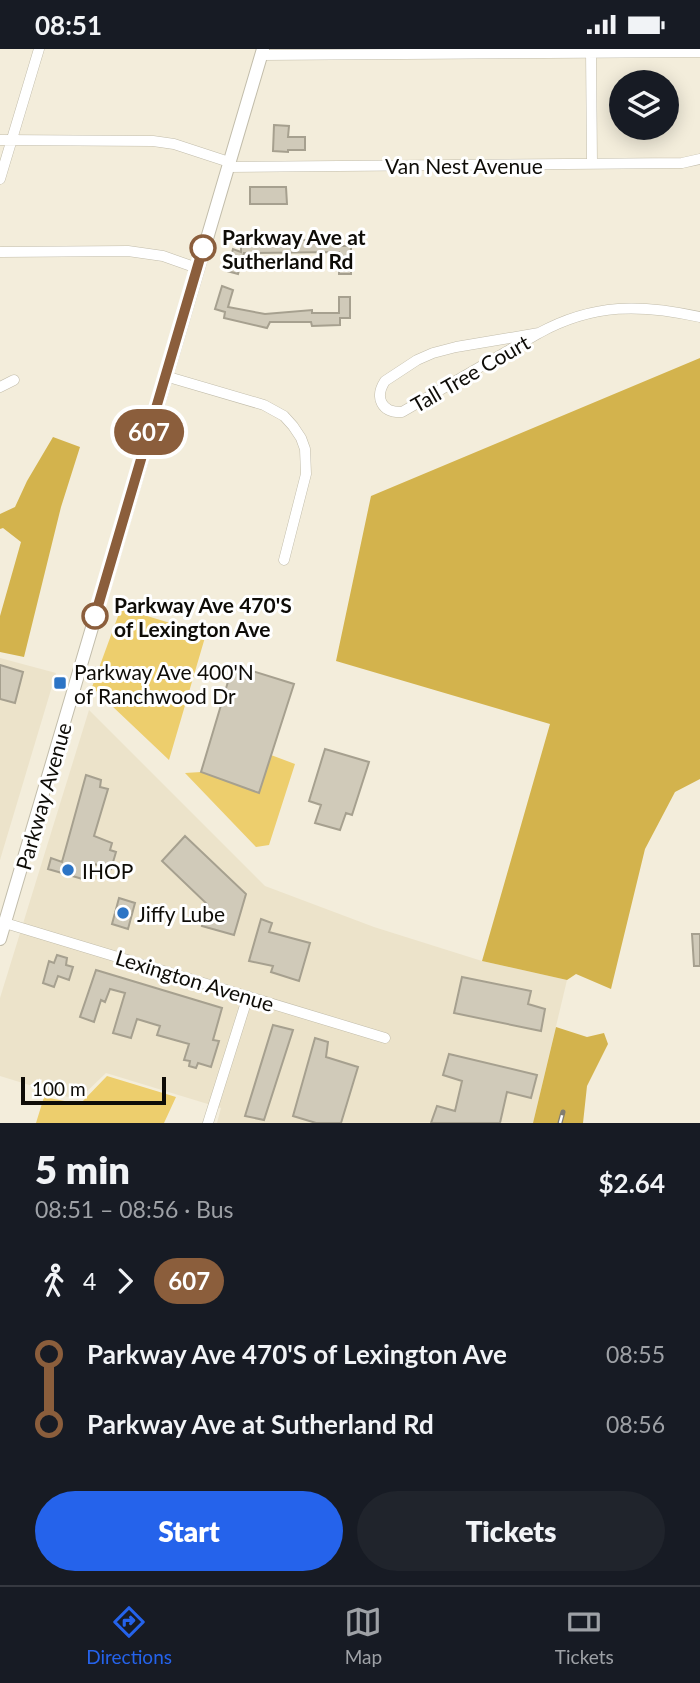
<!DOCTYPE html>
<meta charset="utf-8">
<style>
:root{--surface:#171b24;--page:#20242c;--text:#f1f3f6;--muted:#9ea1a6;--line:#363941;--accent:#2563eb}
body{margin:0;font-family:Lato,sans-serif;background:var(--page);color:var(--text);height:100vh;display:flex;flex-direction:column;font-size:26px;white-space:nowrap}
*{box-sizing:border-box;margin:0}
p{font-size:23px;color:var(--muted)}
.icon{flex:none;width:38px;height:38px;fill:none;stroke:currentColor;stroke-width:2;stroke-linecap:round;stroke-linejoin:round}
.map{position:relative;height:1074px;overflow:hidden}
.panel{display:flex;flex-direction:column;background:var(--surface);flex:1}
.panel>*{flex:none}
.badge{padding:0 14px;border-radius:23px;font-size:24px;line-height:46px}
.fabs{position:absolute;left:609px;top:21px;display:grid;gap:14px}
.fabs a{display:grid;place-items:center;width:70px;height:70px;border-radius:50%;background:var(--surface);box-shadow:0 4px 18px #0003;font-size:35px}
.scale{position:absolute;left:21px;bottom:18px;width:145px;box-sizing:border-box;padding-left:7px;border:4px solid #0e0c07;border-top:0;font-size:19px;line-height:24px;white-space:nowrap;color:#0e0c07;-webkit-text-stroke:5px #fff;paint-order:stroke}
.map>.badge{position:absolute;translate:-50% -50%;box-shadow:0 0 0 4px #fff}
.legs{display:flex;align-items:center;gap:10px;height:77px;padding:0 35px;font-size:23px}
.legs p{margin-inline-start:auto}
.summary{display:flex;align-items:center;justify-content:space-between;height:119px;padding:0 35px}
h1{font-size:38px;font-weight:800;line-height:52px}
.action{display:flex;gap:14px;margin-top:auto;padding:14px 35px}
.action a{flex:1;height:80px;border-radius:42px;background:var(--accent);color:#fff;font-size:28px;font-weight:800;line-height:80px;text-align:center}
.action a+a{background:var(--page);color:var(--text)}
ul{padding:0 35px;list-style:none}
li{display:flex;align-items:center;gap:24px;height:70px;font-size:26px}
li i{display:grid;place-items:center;width:10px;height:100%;margin:0 9px;background:currentColor}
li i::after{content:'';width:18px;height:18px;margin:-9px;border:5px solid;border-radius:50%;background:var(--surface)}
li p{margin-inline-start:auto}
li:first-child i{background:linear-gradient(#0000 50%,currentColor 0)}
li:last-child i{background:linear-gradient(currentColor 50%,#0000 0)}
.status{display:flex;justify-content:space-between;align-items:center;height:49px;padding:0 35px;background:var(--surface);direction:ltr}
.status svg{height:19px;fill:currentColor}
.tab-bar{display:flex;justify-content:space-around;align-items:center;height:98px;border-top:2px solid var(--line);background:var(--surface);font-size:19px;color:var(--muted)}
.tab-bar a{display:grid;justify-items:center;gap:4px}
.tab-bar .selected{color:var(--accent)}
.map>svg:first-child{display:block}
.built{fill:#ece3ca}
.green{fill:#edce6d}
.forest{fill:#d3b34d}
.building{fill:#d0cab9;stroke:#a6a08f;stroke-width:2}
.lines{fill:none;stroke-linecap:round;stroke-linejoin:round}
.minor-casing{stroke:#c2bdab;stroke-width:11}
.major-casing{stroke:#c2bdab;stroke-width:14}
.minor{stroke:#fff;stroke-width:10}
.major{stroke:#fff;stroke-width:12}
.rail-casing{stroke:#817d71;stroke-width:5}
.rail{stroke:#fff;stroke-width:2.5;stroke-dasharray:8;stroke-linecap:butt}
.line-1-casing{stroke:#fff;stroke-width:16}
.line-1{stroke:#8b5e3c;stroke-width:10}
.stop-1-dot{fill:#fff;stroke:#8b5e3c;stroke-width:3.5}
.poi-dot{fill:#2c74c5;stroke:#fff;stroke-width:2.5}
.labels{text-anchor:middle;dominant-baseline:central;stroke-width:6;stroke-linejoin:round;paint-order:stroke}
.street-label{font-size:21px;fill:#0e0c07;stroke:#fff}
.stop-label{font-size:21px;font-weight:bold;fill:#0e0c07;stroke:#fff;text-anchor:start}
.poi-label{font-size:21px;fill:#0e0c07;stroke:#fff;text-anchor:start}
</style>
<div class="status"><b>08:51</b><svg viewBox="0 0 49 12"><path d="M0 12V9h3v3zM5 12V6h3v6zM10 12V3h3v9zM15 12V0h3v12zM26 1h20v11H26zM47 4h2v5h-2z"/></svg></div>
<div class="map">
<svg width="700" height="1074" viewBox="0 0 700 1074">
<rect width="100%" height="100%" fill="#f3eddb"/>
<!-- built -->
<path class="built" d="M 0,609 L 56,624 L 0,811 Z
M 89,661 L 265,837 L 374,878 L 482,912 L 567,931 L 533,1074 L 217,1074 L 221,1059 L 106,1024 L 78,1051 L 0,1027 L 0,949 Z"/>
<!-- green -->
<path class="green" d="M 121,559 L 206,585 L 169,711 L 92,638 Z
M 271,706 L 295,715 L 269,796 L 256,798 L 185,724 L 201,723 L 258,744 Z
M 107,1027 L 176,1048 L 164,1074 L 36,1074 L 44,1048 L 80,1055 Z"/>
<!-- forest -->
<path class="forest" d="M 700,309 L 700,730 L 675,743 L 645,800 L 611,940 L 576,925 L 567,931 L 482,912 L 550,675 L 336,612 L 371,447 Z
M 53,388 L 80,398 L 61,458 L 24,608 L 0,603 L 0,567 L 21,493 L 3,479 L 0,480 L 0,465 L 15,458 L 27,432 Z
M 556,978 L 587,988 L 604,984 L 608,995 L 587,1037 L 583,1074 L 533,1074 Z"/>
<!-- building -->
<path class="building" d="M 274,76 L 289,77 L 288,88 L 305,88 L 305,101 L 288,101 L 288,103 L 273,102 Z
M 250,138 L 286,138 L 287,155 L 250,155 Z
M 339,190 L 340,197 L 351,197 L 351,225 L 339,225 L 339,203 L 244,204 L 238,225 L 227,222 L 233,200 L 241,203 L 241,193 Z
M 222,237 L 233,241 L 228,258 L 265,265 L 312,261 L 312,264 L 339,264 L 339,248 L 350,248 L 350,269 L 340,269 L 340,276 L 312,277 L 311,273 L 270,273 L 267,279 L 224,269 L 225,263 L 215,260 Z
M 0,616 L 23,623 L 15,654 L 0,650 Z
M 233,616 L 294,635 L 259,744 L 201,723 Z
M 325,700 L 369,713 L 352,766 L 346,764 L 340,781 L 315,774 L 321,756 L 309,752 Z
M 86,726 L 101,731 L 100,738 L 108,740 L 94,787 L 112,794 L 110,801 L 116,803 L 111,820 L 91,814 L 86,831 L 48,820 L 51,809 L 62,813 Z
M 185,787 L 246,845 L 234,886 L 202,877 L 208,856 L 162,812 Z
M 119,849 L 135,854 L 128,880 L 112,875 Z
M 261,870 L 272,874 L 269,883 L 310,894 L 299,932 L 271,923 L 273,917 L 249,912 Z
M 692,885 L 700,885 L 700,917 L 694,917 Z
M 57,906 L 67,909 L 66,916 L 73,918 L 69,931 L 58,927 L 54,938 L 43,934 L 49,912 L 54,914 Z
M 96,921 L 222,959 L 213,991 L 219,992 L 211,1018 L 198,1014 L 196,1019 L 189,1017 L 190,1012 L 184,1011 L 189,995 L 157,986 L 160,977 L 137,970 L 131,989 L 113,984 L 125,944 L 110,940 L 105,953 L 101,951 L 94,973 L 80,968 Z
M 462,928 L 531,942 L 528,955 L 545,960 L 541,982 L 454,964 Z
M 273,976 L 293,981 L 264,1071 L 245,1067 Z
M 315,989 L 328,993 L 326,1008 L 358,1018 L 341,1074 L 316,1074 L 293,1067 Z
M 449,1005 L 537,1026 L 531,1049 L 507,1043 L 500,1074 L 431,1074 L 437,1057 L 455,1062 L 462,1032 L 443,1026 Z"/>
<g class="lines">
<defs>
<path id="minor" d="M 591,0 L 592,115
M 261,6 L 700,3
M 0,91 L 153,92 L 174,95 L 229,113
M 228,118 L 682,114 L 700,110
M 0,130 L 39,0
M 0,203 L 128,202 L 163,207 L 197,219
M 539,284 L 402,363 C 382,364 374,349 385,332 L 417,311 L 433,304 L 456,298 Z
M 539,284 C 594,254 641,255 700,268
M 165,327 L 264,356 L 284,367 L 293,377 L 301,389 L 305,400 L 306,425 L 284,511
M 0,338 L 14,331
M 5,874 L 385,989
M 208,1074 L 248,947"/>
<path id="major" d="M 0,890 L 263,0"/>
</defs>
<!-- minor casing -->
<use href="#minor" class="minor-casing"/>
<!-- major casing -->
<use href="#major" class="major-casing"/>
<!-- minor -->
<use href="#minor" class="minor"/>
<!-- major -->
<use href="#major" class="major"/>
<defs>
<path id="rail" d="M 560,1074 L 563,1063"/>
</defs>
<!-- rail casing -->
<use href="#rail" class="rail-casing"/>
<!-- rail -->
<use href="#rail" class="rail"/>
</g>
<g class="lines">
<defs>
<path id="line-1" d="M 95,567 L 203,199"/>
</defs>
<!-- line-1 casing -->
<use href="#line-1" class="line-1-casing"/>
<!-- line-1 -->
<use href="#line-1" class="line-1"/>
</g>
<!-- markers -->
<g class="stop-1-dot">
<circle cx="203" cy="199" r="12"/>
<circle cx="95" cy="567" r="12"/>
</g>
<g class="poi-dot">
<rect x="53" y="627" width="14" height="14" rx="3.5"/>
<circle cx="68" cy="821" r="7"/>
<circle cx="123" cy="864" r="7"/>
</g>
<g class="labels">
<!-- street labels -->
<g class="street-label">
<text x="464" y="116">Van Nest Avenue</text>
<text transform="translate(470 324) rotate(-30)">Tall Tree Court</text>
<text transform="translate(43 747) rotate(-74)">Parkway Avenue</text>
<text transform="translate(195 931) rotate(17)">Lexington Avenue</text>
</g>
<!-- stop labels -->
<g class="stop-label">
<text x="222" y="187">Parkway Ave at<tspan x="222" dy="24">Sutherland Rd</tspan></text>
<text x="114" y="555">Parkway Ave 470'S<tspan x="114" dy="24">of Lexington Ave</tspan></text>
</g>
<!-- poi labels -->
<g class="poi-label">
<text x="74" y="622">Parkway Ave 400'N<tspan x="74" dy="24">of Ranchwood Dr</tspan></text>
<text x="82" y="821">IHOP</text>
<text x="137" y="864">Jiffy Lube</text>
</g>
</g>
</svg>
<div class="fabs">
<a><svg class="icon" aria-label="layers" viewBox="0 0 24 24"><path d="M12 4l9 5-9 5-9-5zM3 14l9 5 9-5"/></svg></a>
</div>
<div class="scale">100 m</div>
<b class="badge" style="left:149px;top:383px;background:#8b5e3c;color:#fff">607</b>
</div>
<section class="panel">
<div class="summary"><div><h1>5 min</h1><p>08:51 – 08:56 · Bus</p></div><b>$2.64</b></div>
<div class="legs"><svg class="icon" aria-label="walk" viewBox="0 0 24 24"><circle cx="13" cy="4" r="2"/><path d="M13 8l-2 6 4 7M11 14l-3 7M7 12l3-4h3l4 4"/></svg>4<svg class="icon" aria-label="forward" viewBox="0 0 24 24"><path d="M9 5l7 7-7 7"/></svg><b class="badge" style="background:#8b5e3c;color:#fff">607</b></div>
<ul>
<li><i style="color:#8b5e3c"></i><b>Parkway Ave 470'S of Lexington Ave</b><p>08:55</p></li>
<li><i style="color:#8b5e3c"></i><b>Parkway Ave at Sutherland Rd</b><p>08:56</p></li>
</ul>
<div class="action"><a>Start</a><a>Tickets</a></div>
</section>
<nav class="tab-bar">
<a class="selected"><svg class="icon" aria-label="directions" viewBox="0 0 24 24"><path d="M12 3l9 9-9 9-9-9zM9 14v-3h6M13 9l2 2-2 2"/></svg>Directions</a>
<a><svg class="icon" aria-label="map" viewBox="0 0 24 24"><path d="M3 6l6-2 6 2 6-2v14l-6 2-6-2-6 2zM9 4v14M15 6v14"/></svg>Map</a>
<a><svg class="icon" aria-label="tickets" viewBox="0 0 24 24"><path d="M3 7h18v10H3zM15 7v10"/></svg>Tickets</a>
</nav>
